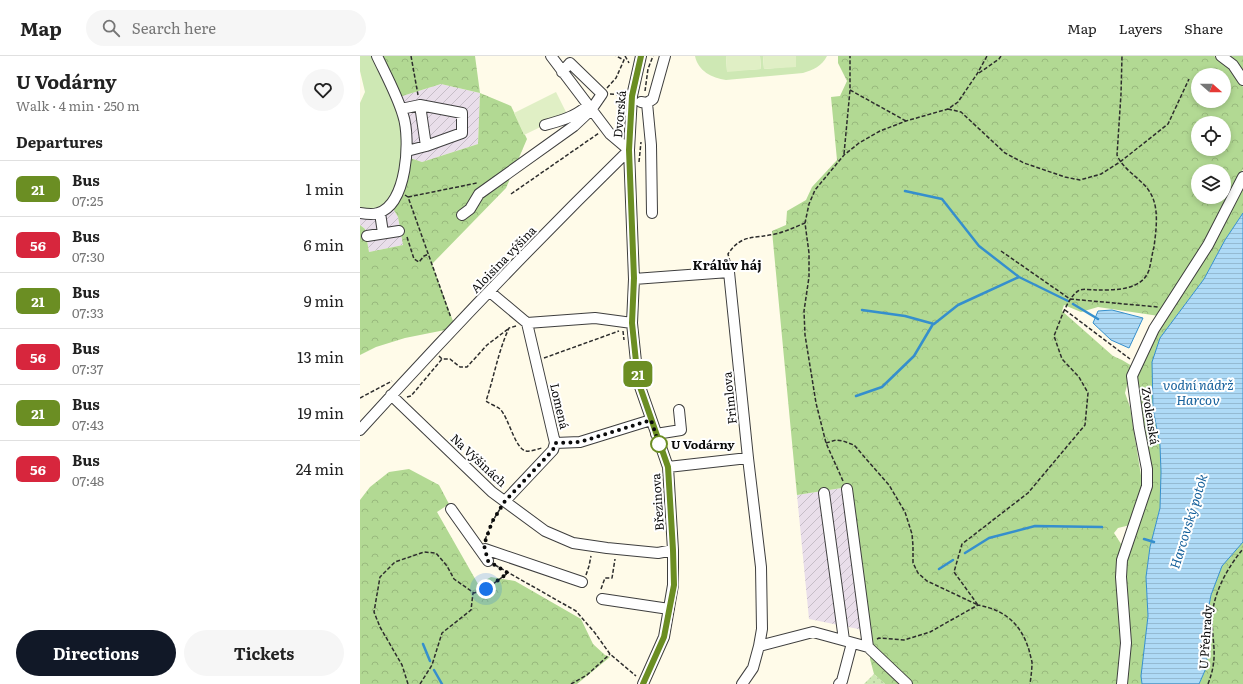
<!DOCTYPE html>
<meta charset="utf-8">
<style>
:root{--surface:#fff;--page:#f6f6f6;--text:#222;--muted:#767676;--line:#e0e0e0;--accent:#111827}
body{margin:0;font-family:Literata,serif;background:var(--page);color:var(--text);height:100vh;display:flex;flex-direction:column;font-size:15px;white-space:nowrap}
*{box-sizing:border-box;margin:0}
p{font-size:13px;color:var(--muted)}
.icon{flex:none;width:22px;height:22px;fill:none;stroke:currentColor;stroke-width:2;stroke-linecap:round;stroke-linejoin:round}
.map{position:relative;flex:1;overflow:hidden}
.details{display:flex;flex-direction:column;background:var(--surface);width:360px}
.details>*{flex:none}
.badge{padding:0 8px;border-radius:6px;font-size:14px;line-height:26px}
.needle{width:26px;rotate:111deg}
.tools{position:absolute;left:831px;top:12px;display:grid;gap:8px}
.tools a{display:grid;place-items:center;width:40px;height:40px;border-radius:50%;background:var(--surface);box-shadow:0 2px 6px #0003;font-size:20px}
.you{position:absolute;width:20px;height:20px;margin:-10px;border:3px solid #fff;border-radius:50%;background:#1a73e8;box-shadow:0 0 0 6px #1a73e833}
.map>.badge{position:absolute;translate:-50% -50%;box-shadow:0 0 0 2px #fff}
h2{padding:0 16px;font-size:15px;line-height:36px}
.round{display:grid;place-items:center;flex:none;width:42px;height:42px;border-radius:21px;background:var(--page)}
.head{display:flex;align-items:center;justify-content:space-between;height:68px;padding:0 16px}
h1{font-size:19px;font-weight:700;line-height:30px}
.primary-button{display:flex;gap:8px;margin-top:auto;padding:8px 16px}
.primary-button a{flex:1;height:46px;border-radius:24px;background:var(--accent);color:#fff;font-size:16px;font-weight:700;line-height:46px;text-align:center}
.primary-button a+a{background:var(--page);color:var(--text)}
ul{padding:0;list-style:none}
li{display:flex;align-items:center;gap:12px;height:56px;padding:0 16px;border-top:1px solid var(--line)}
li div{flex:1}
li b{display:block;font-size:15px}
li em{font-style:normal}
li .badge{min-width:44px;font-weight:700;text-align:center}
header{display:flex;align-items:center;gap:24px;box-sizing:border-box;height:56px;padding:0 20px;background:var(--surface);border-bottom:1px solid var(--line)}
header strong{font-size:19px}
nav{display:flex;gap:22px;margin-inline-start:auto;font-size:14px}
.search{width:280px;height:36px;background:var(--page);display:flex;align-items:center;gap:10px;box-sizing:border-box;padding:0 14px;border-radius:22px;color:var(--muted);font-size:15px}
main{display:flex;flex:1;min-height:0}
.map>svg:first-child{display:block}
.industrial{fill:url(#industrial-furrows)}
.grass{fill:#cee8b4}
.forest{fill:url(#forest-crowns);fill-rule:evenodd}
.park{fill:url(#park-dots)}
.pitch{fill:#e0efc5}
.water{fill:url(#water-rules);stroke:#358fcd}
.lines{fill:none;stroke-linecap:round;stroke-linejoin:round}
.stream{stroke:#358fcd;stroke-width:2.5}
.minor-casing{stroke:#3e3e3e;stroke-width:12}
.path{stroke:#2d2d2d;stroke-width:1.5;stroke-dasharray:4 2;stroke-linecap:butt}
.minor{stroke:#fff;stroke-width:10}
.line-casing{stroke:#fff;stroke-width:9}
.line{stroke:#6b8e23;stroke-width:6}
.walk{stroke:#0b0b0b;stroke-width:4;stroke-dasharray:0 7.2}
.stop-dot{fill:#fff;stroke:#6b8e23;stroke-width:2}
.labels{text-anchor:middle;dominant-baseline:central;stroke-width:4;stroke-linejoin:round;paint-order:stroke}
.street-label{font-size:12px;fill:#0b0b0b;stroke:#fff}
.stop-label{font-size:12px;font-weight:bold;fill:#0b0b0b;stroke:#fff;text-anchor:start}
.neighbourhood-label{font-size:13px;font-weight:bold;fill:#0b0b0b;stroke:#fff}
.water-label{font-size:13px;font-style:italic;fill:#15609b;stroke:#fff}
</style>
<header>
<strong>Map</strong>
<div class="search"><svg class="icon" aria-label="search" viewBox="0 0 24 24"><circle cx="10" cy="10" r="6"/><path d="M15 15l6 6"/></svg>Search here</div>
<nav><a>Map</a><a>Layers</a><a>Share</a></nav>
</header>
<main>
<section class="details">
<div class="head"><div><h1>U Vodárny</h1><p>Walk · 4 min · 250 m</p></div><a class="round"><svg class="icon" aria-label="heart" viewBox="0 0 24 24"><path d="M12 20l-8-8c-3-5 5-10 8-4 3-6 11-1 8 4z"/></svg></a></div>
<h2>Departures</h2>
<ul>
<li><span class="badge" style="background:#6b8e23;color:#fff">21</span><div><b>Bus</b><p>07:25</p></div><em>1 min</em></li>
<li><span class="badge" style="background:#d7263d;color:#fff">56</span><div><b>Bus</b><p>07:30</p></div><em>6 min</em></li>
<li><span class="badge" style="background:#6b8e23;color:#fff">21</span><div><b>Bus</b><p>07:33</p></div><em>9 min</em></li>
<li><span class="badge" style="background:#d7263d;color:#fff">56</span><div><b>Bus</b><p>07:37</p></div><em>13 min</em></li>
<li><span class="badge" style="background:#6b8e23;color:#fff">21</span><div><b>Bus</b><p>07:43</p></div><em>19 min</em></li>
<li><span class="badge" style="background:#d7263d;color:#fff">56</span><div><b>Bus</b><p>07:48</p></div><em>24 min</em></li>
</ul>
<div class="primary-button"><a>Directions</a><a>Tickets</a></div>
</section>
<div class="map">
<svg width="883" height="628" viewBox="0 0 883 628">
<defs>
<pattern id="industrial-furrows" width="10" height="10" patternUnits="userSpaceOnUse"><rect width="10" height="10" fill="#e9deea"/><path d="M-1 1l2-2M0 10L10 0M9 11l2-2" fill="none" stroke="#c6bdc7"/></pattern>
<pattern id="forest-crowns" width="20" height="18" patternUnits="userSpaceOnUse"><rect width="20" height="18" fill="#b2d993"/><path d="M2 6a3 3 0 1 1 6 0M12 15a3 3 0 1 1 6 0" fill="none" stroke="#98b97d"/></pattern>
<pattern id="park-dots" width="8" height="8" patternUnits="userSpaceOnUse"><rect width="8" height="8" fill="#cee8b4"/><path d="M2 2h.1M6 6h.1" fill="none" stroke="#b0c699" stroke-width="1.8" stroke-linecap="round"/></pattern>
<pattern id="water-rules" width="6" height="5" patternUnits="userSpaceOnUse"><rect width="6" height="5" fill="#aedaf6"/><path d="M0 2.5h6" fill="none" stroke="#94bad2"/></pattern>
</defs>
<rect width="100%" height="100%" fill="#fffbe9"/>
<!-- industrial -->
<path class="industrial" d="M 81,28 L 120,37 L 118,88 L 62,106 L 47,101 L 36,42 Z
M 31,149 L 38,161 L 43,189 L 9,196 L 5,173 L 0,169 L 0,157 Z
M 488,431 L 508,575 L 449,563 L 437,439 Z"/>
<!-- grass -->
<path class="grass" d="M 0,0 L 17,0 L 41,53 L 47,101 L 31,149 L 0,157 L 0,47 L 5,36 L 0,15 Z
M 335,0 L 366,0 L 367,15 L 401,13 L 400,0 L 403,0 L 404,13 L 436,10 L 436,0 L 467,0 C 462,10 453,14 443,17 L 366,24 C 352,22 338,15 335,0 Z"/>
<!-- forest -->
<path class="forest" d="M 17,0 L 115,0 L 120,37 L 151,50 L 167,83 L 146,132 L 72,208 L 93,265 L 85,274 L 45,282 L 16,291 L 0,299 L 0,169 L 5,173 L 9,196 L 43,189 L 38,161 L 31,149 L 47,101 L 62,106 L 118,88 L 120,37 L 81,28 L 36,42 Z
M 478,0 L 854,0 C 866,9 875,17 883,31 L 883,113 L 861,160 L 799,260 L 738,251 L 721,256 L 704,249 L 702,255 L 753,300 L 762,304 L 772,310 L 765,337 L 770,351 L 783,432 L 770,469 L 758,472 L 754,477 L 763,491 L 764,586 L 760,628 L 525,628 L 514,618 L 510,603 L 510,585 L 488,431 L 437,439 L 412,175 L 426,169 L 427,155 L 446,144 L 452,131 L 477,104 L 471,41 L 480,40 L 487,25 L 478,7 ZM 838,19 L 864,19 L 864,45 L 838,45 ZM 838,67 L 864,67 L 864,93 L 838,93 ZM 838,115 L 864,115 L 864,141 L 838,141 Z
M 866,0 L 883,0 L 883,17 Z
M 883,129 L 883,157 L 865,184 L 844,223 L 800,282 L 793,306 L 793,353 L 800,389 L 801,416 L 800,452 L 790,491 L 786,521 L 788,560 L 781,620 L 782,628 L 765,628 L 764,518 L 769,492 L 788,437 L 775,320 L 780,305 Z
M 49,413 L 79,429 L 89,448 L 77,456 L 118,528 L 131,521 L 155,525 L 221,563 L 233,588 L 245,599 L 250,601 L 217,628 L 0,628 L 0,444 L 10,431 L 29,416 Z
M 883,486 L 883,628 L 839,628 L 847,610 L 846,565 L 851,539 L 862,510 Z"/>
<!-- park -->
<path class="park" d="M 514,618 L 525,628 L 504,628 Z"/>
<!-- pitch -->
<path class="pitch" d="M 366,0 L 400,0 L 401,13 L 367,16 Z
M 403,0 L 436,0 L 436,11 L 404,13 Z
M 196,36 L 207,58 L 164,79 L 154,57 Z"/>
<!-- water -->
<path class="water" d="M 883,157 L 883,486 L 862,510 L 851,539 L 846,565 L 847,610 L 839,628 L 782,628 L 781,620 L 788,560 L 786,521 L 790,491 L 800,452 L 801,416 L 800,389 L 793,353 L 792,306 L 800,282 L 844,223 L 865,184 Z
M 752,254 L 783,262 L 769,292 L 751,284 L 733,267 L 738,255 Z"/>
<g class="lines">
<!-- stream -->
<path class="stream" d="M 545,135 L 582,143 L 619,190 L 659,221 L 708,245
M 713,248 L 738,263
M 502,254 L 545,260 L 574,268 L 598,249 L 659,221
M 496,340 L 522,331 L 554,300 L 573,268
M 784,483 L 794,486
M 605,497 L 629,482 L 675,470 L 742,471
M 579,513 L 593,504
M 63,588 L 70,605
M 74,614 L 82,628"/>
<defs>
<path id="minor" d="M 191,0 L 250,78 L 269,94
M 281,0 L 272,40 L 269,94 L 274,223 L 272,267 L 278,325 L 308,411 L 313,494 L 313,529 L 304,581 L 283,628
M 861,0 L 873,9 L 883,24
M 281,46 L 287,47 L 293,43 L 305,0
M 287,47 L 291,89 L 292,157
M 60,49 L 66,90
M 41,53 L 60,49 L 102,57 L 102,77 L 66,90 L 47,95
M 185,69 C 200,65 214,61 226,51
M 0,157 C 6,158 13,159 18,157 C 47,149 51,83 43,59 C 37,39 26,19 17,0
M 20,157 L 23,177
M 102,159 L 110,153 L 119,138 L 214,70 L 231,54 L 242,38 L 210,7 L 202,16
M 7,180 L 39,175
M 274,223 L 369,216 L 388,402 L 401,511 L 402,573 L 399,590 L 393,612 L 382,628
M 130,236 L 167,267 L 235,262 L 272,267
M 31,339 L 132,436 L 185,475 L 213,487 L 247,492 L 298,497 L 313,494
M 0,374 C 87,278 177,184 269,94
M 296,378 L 321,374 L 319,354
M 195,387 L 220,386 L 291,364
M 308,411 L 388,402
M 487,433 L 508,591
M 464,437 L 484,584
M 145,445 L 193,394 L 195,387 L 167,267
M 91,453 L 128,505
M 125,493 L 222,526
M 242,543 L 309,553
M 399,590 L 453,576 L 508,591 L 547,628
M 479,628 L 482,625 L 492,587
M 762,628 L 766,587 L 761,521 L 762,504 L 787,430 L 787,413 L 779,372 L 772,320 L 794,273 L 848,189 L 883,121"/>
</defs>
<!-- minor casing -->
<use href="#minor" class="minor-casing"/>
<!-- path -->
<path class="path" d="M 51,0 L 58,39
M 265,0 L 269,7
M 619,17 L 639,3 L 641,0
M 247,32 L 256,22 L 264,4 L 256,0
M 490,34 L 546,65
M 285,35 L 288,13 L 293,0
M 250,38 L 264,39
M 588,53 L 601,56 L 645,97 L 664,107 L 705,121 L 720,124 L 741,118 L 760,106 L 808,68 L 829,23
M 484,98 L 490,34 L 490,0
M 279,106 L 281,86
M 151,138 L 239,77
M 45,139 L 48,141 L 91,262
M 48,141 L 117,127
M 47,181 L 54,203 L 59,206 L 64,200 L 69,198
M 641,195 L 710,243 L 798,251
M 370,206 L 368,198 C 382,177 395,183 415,178 C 425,176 435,171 445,167
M 705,254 L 770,303
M 156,270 L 149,272 C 138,296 134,321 126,345 C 130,348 136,350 140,353 C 149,362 155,393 166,395 C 171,396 177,393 182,392
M 263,275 L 264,284
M 79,300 L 82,303 L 90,303 L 100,311 L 107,311 L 127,289 L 148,273
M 184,302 L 259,275
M 47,341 L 51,340 L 82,303
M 0,342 L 32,325
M 466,387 L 476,384 L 483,385 L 494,389 L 529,429 L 545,456 L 552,478 L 553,490 L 553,507 L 558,517 L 567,525 L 618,549 L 594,516 L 602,488 L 668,437 L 725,369 L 728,337 L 719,321 L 702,303 L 694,280 C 699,268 707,242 718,235 C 723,232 731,234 736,234 C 754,234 782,235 789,214 C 791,207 792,198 794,191 C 796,175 799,155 792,140 C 784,123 764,116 757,99 L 761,38 L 762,0
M 483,425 L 466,387 L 456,347 L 445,279 L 444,255 L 449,221 L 449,197 L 445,167 L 449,148 L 455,134 L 484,99 L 499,87 L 520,75 L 546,65 L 588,53 L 598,46 L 617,18 L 627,0
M 125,484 L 132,466 L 140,453
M 135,509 L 216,555 L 235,577 L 250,598 L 276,620
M 226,519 L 229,510 L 231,500
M 241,533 L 245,522 L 252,522 L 255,503
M 517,583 L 519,582 L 544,584 L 570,576 L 618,549 C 645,554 661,568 669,594 C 670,598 671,602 672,606 C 672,613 671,621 670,628
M 48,628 L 42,609 L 20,571 L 14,556 L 20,521 L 35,506 L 64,496 L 76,497 L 87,510 L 94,523 L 114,537 L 126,533 L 148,517
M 60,628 L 72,609 L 82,577 L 111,554 L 113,537
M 211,628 L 227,619 L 250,598
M 848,628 C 858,602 853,591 852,565 C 852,539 867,512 883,493"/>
<!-- minor -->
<use href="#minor" class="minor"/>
</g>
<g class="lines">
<defs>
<path id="line" d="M 281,0 L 272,40 L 269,94 L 274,222 L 272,267 L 278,325 L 308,411 L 313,494 L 314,529 L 304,581 L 283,628"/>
</defs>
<!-- line casing -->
<use href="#line" class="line-casing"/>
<!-- line -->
<use href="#line" class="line"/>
<!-- walk -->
<path class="walk" d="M 126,533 L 148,517 L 128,505 L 124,489 L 132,466 L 145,445 L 193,394 L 195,387 L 220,386 L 291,364 L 299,388"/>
</g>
<!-- markers -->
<circle class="stop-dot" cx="299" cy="388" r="8"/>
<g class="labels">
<!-- street labels -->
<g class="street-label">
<text transform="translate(259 58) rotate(-85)">Dvorská</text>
<text transform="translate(143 203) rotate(-46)">Aloisina výšina</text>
<text transform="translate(369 342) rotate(-96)">Frimlova</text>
<text transform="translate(200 350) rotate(77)">Lomená</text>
<text transform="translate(791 360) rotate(81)">Zvolenská</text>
<text transform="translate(119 404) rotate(43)">Na Výšinách</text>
<text transform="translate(297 446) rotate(-94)">Březinova</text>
<text transform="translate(845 581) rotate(-86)">U Přehrady</text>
</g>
<!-- stop labels -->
<g class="stop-label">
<text x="311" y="388">U Vodárny</text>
</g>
<!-- neighbourhood labels -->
<g class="neighbourhood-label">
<text x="367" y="208">Králův háj</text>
</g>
<!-- water labels -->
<g class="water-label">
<text x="838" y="328">vodní nádrž<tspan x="838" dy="15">Harcov</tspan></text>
<text transform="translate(828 465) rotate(-73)">Harcovský potok</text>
</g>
</g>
</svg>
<div class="tools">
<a><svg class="needle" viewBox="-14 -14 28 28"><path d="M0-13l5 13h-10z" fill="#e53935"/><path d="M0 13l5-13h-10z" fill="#767676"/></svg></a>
<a><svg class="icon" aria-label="locate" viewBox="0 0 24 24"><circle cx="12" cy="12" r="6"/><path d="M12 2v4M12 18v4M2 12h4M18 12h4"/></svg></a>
<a><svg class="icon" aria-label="layers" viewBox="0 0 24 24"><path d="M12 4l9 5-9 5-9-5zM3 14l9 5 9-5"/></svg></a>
</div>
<div class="you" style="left:126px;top:533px"></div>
<b class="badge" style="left:278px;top:318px;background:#6b8e23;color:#fff">21</b>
</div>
</main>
